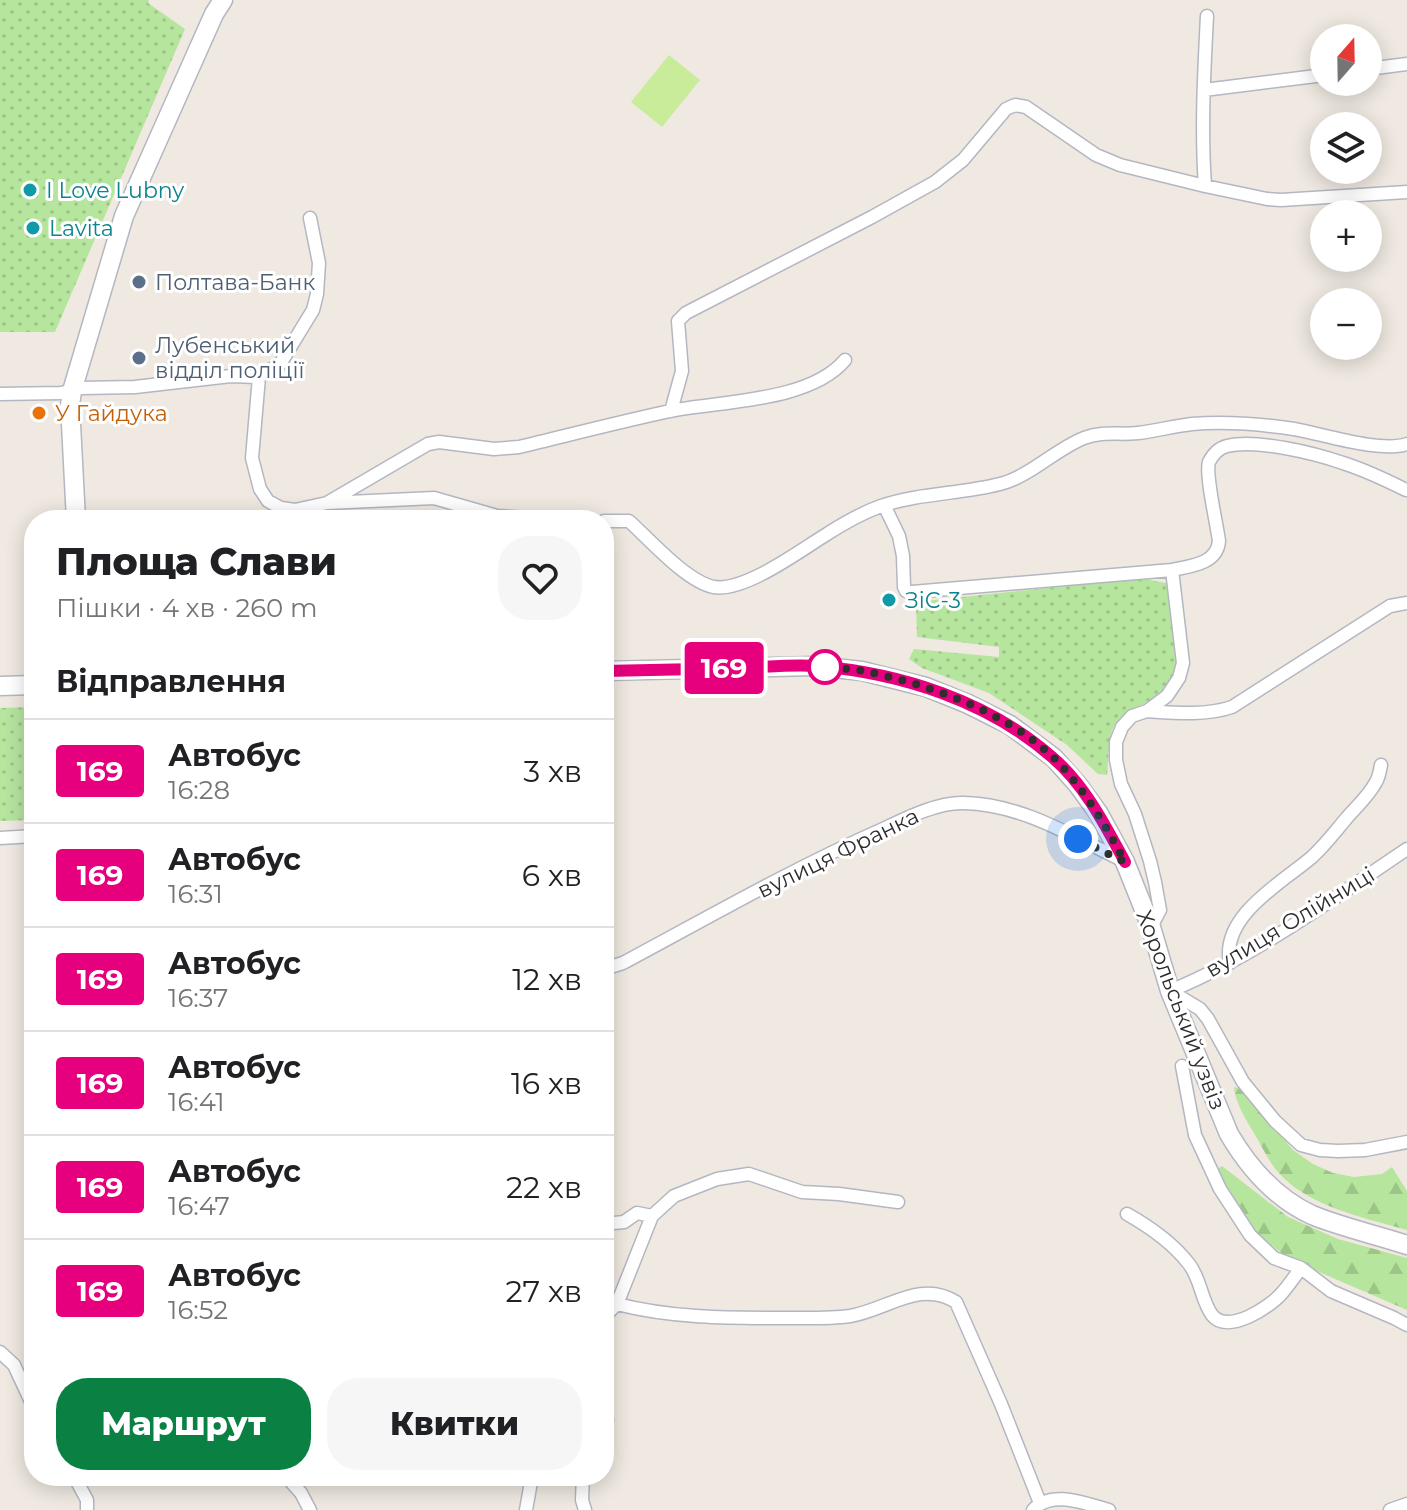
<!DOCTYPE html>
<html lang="uk">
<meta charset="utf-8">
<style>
:root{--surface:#fff;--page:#f6f6f6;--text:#202124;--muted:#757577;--line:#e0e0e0;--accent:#0b8043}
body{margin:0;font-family:Montserrat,sans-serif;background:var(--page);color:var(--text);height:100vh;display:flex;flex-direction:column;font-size:30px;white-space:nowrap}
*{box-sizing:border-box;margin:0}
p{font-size:26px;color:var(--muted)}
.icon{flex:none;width:44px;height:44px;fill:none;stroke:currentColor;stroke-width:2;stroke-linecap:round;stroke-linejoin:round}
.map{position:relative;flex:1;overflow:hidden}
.side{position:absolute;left:24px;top:510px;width:590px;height:976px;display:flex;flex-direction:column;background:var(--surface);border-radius:32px;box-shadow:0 4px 20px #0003}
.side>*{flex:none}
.badge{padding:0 16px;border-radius:6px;font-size:28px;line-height:52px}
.needle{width:52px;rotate:20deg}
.tools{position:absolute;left:1310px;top:24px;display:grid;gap:16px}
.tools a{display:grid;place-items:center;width:72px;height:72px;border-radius:50%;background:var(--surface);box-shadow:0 4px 20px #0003;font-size:40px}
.you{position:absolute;width:40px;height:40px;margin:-20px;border:6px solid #fff;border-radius:50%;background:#1a73e8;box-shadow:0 0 0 12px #1a73e833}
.map>.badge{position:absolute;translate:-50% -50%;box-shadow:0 0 0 4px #fff}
h2{padding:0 32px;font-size:30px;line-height:72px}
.round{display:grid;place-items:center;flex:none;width:84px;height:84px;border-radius:32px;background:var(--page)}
.summary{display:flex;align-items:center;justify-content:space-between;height:136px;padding:0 32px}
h1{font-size:38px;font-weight:800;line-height:60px}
.primary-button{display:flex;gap:16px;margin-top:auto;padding:16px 32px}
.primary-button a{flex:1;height:92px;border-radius:32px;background:var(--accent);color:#fff;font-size:32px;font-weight:800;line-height:92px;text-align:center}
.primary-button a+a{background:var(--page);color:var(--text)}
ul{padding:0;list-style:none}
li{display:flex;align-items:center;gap:24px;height:104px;padding:0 32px;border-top:2px solid var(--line)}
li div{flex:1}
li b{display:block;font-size:30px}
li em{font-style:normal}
li .badge{min-width:88px;font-weight:700;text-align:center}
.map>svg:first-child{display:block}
.forest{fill:url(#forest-firs)}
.park{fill:url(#park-dots)}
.pitch{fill:#c9ec9a}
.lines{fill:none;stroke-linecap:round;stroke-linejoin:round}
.street-casing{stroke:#b4b7c1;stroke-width:15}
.secondary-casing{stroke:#b4b7c1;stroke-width:21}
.street{stroke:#fff;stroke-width:12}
.secondary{stroke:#fff;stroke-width:18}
.line-casing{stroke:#fff;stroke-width:18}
.line{stroke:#e6007e;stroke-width:12}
.walk{stroke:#2e2e2e;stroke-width:8;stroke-dasharray:0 14.4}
.culture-dot{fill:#0f9aa8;stroke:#fff;stroke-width:3}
.service-dot{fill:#5c6f8a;stroke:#fff;stroke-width:3}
.food-dot{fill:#e8710a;stroke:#fff;stroke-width:3}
.stop-dot{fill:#fff;stroke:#e6007e;stroke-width:4}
.labels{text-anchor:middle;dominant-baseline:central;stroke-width:6;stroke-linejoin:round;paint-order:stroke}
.culture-label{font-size:22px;fill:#0d838f;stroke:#fff;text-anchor:start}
.service-label{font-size:22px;fill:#4e5e75;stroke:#fff;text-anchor:start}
.food-label{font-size:22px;fill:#c56008;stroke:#fff;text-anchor:start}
.street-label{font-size:22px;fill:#2e2e2e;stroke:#fff}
</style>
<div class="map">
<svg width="1407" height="1510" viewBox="0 0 1407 1510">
<defs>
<pattern id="forest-firs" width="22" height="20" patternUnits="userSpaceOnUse" patternTransform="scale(2)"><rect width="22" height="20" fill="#b6e59e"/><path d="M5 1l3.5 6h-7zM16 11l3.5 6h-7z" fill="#9dc588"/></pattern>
<pattern id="park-dots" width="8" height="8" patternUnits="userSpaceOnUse" patternTransform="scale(2)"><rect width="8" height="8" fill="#b6e59e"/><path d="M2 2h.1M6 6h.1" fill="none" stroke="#9dc588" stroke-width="1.8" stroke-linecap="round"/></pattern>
</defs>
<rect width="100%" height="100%" fill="#efe9e1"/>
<!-- forest -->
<path class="forest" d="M 1234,1087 L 1241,1089 L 1293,1150 L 1313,1164 L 1333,1173 L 1354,1177 L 1382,1174 L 1392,1167 L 1407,1191 L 1407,1230 C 1365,1218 1306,1206 1277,1171 C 1268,1160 1261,1145 1254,1133 C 1246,1120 1235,1102 1234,1087 Z
M 1222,1166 L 1288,1217 L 1338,1239 L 1407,1258 L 1407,1310 L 1289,1259 L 1254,1231 L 1231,1198 L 1217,1169 Z"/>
<!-- park -->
<path class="park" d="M 0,0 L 149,0 L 148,3 L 185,29 L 55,332 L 0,332 Z
M 1140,578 L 1166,583 C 1173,597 1174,610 1175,625 C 1179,656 1182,677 1154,697 C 1141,707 1123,711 1114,726 C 1107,739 1109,760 1107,775 L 1098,774 L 1067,745 L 989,693 L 922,668 L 909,659 L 914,649 L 999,657 L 999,647 L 917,637 L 916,602 Z
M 34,707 L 34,820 L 0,821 L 0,708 Z"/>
<!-- pitch -->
<path class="pitch" d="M 669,55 L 700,80 L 662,127 L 631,102 Z"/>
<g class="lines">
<defs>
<path id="street" d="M 1368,69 L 1407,64
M 1204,90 L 1324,75
M 1205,186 C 1201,130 1204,73 1207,16
M 259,377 L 252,458 L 260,489 L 268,501 L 281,508 L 295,510 L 327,503 L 434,498 L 497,516 L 559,520
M 0,394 L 61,393 L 82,388 L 135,387 L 231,376 L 259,377 L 280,364 L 313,310 L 317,294 L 319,263 L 310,218
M 671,411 L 682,371 L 678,321 L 686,313 L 872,217 L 935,182 L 963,160 L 1006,109 L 1015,105 L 1026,107 L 1096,155 L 1120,165 L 1205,186 L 1267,199 L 1281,200 L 1407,192
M 327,503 L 428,444 L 439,442 L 494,449 L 519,447 C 569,435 619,422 670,411 C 720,401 810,402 845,360
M 884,505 L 899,536 L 903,556 L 904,587 L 906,591 L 912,592 L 1172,570 C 1191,566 1217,564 1219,541 C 1217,525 1205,474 1209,462 C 1213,454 1219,448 1227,446 C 1257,439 1314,453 1343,463 C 1365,470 1386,480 1406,490
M 604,521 L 629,521 C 650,540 687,582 714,587 C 745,592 801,550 827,534 C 844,523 862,513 881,506 C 919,493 961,494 1000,484 C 1029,477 1056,449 1084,438 C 1103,431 1119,435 1138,433 C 1156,431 1174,426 1192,424 C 1226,421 1260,424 1294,429 C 1323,434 1380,453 1407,444
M 1147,711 C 1175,713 1205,716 1232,707 L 1390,606 L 1407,603
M 0,838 L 34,836
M 1151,927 L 1160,910 L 1155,882 L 1150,861 L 1135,814 L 1121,784 L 1116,760 L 1116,742 L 1122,727 L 1132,716 L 1147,711 L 1167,696 L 1179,678 L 1183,663 L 1172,570
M 1230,963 C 1220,916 1283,882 1312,857 C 1324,846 1334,833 1345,820 C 1355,808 1368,797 1376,782 C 1379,777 1380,771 1381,765
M 604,969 L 623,963 C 709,917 794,868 883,829 C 906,818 938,802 964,803 C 1021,804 1072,836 1122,860
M 1170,991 L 1200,1009 L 1208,1019 L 1243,1082 L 1275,1121 L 1301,1145 L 1320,1150 L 1338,1151 L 1365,1150 L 1407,1142
M 1170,991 C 1255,956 1331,900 1407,849
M 1182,1066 L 1195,1135 L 1220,1189 L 1250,1235 L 1274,1258 L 1301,1268 L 1331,1291 L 1394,1318 L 1407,1325
M 1127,1214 C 1150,1227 1172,1242 1189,1264 C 1201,1279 1201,1300 1212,1315 C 1228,1335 1270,1307 1282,1293 C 1289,1285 1295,1276 1301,1268
M 652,1216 L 674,1196 L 717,1179 L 749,1174 L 802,1192 L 839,1194 L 898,1202
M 604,1224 L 624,1222 L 637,1213 L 652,1216 L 617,1304 L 604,1317
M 617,1304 C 671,1318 727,1318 782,1318 C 805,1318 828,1319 850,1316 C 887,1310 920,1279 956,1302 L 1001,1404 L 1040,1503
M 0,1352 L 14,1365 L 34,1408
M 604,1405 L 607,1420 L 604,1435
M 74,1476 L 87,1500 L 87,1510
M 286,1476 L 301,1493 L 310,1510
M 583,1476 L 582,1500 L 585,1510
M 526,1510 L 532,1476
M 1033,1510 C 1052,1489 1086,1504 1109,1510
M 1390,1510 L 1407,1504"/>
<path id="secondary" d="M 76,520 L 70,405 L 72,391 L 124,216 L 214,14 L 223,0
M 604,671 L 814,666 L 862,671 L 926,687 L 968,704 L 1010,725 L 1054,758 L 1078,785 L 1099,814 L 1125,862 L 1151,927 L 1170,991 L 1229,1134 C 1249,1168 1275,1198 1312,1215 C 1341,1227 1377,1235 1407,1245
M 0,686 L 34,685"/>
</defs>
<!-- street casing -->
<use href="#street" class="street-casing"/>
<!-- secondary casing -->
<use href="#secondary" class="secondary-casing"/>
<!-- street -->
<use href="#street" class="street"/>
<!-- secondary -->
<use href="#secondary" class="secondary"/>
</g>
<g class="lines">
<defs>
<path id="line" d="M 604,671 C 651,670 698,669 744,668 C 768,667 793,664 817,666 C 901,673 988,701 1052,757 C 1085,785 1105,825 1125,862"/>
</defs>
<!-- line casing -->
<use href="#line" class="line-casing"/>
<!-- line -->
<use href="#line" class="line"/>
<!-- walk -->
<path class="walk" d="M 825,667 L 814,666 C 830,668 847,668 863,671 C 928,684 1008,712 1056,760 C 1085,790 1105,825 1125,862 L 1078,839"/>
</g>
<!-- markers -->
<g class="culture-dot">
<circle cx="30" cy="190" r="8"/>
<circle cx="33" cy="228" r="8"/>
<circle cx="889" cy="600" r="8"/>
</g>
<g class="service-dot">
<circle cx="139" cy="282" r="8"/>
<circle cx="139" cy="358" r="8"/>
</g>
<circle class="food-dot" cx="39" cy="413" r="8"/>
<circle class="stop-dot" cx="825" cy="667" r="16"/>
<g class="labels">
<!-- culture labels -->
<g class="culture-label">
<text x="46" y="190">I Love Lubny</text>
<text x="49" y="228">Lavita</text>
<text x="905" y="600">ЗіС-3</text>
</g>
<!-- service labels -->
<g class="service-label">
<text x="155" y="282">Полтава-Банк</text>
<text x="155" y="345">Лубенський<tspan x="155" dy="25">відділ поліції</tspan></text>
</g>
<!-- food labels -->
<g class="food-label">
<text x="55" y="413">У Гайдука</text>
</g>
<!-- street labels -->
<g class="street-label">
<text transform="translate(838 853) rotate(-26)">вулиця Франка</text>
<text transform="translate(1290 922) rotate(-31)">вулиця Олійниці</text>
<text transform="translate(1181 1010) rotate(69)">Хорольський узвіз</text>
</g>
</g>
</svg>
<div class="tools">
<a><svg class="needle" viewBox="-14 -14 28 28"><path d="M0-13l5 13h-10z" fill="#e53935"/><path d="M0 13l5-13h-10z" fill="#757577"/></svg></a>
<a><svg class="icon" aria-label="layers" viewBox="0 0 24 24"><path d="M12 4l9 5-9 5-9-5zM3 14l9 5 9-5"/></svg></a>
<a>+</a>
<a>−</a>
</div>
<div class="you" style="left:1078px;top:839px"></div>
<b class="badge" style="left:724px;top:668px;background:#e6007e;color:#fff">169</b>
<section class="side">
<div class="summary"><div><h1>Площа Слави</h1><p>Пішки · 4 хв · 260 m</p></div><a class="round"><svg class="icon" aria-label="heart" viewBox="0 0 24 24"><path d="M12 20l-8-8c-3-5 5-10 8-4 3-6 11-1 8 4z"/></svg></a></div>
<h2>Відправлення</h2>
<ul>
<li><span class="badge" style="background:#e6007e;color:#fff">169</span><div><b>Автобус</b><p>16:28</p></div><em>3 хв</em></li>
<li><span class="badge" style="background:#e6007e;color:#fff">169</span><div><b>Автобус</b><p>16:31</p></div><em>6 хв</em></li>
<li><span class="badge" style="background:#e6007e;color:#fff">169</span><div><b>Автобус</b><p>16:37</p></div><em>12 хв</em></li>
<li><span class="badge" style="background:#e6007e;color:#fff">169</span><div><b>Автобус</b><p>16:41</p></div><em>16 хв</em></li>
<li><span class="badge" style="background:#e6007e;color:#fff">169</span><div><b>Автобус</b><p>16:47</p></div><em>22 хв</em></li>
<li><span class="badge" style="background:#e6007e;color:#fff">169</span><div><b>Автобус</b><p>16:52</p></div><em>27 хв</em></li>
</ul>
<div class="primary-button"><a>Маршрут</a><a>Квитки</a></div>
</section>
</div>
